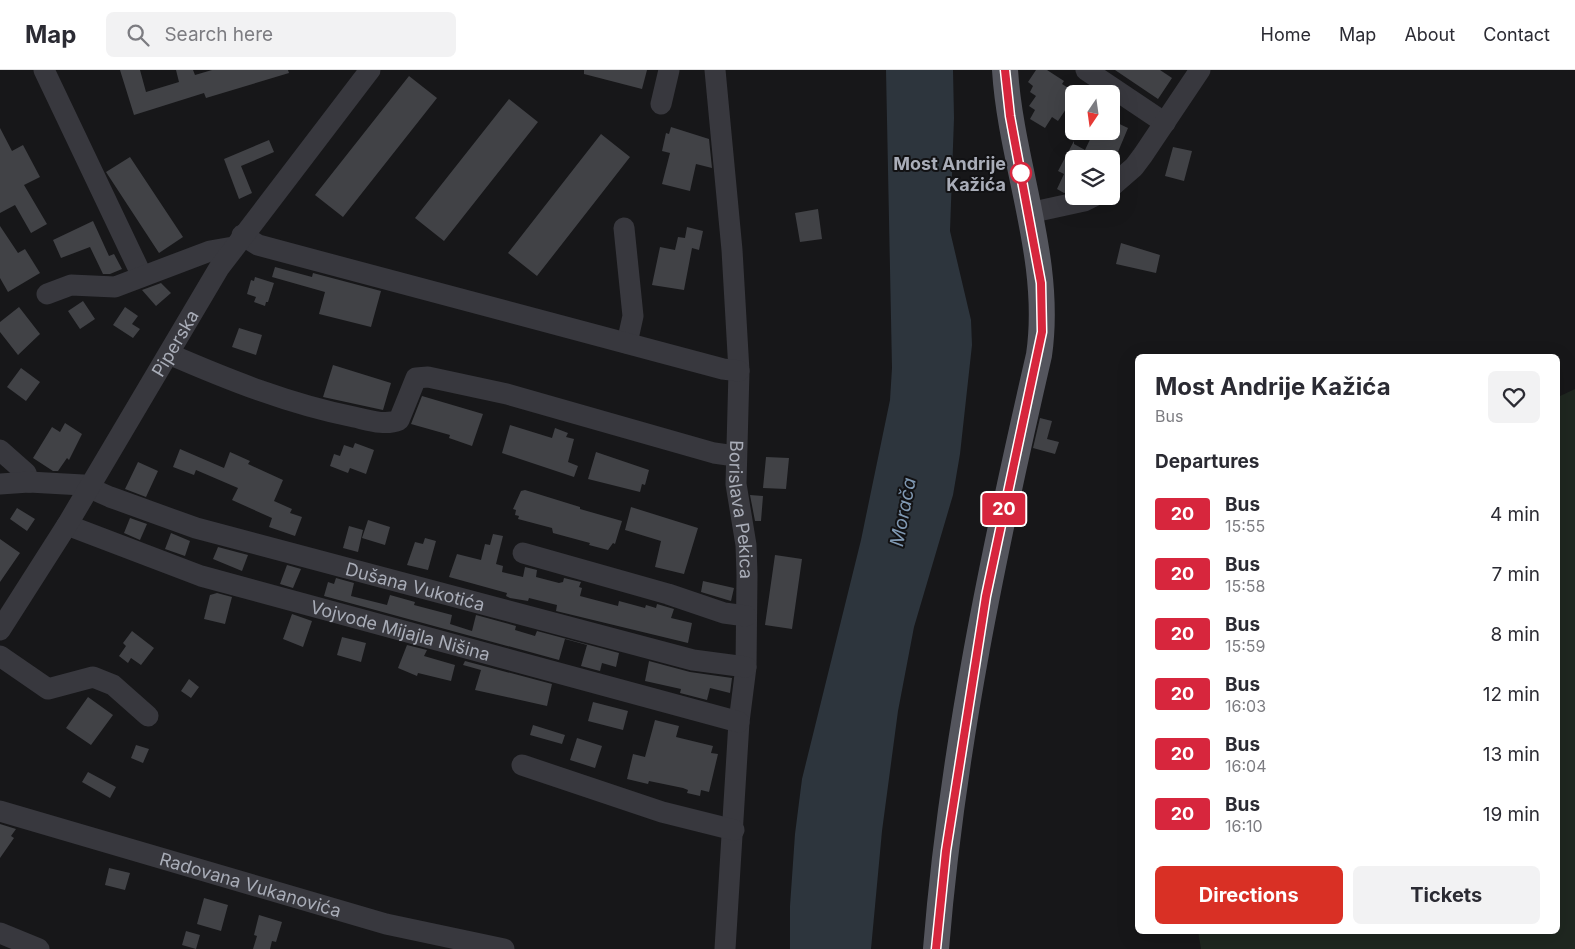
<!DOCTYPE html>
<meta charset="utf-8">
<style>
:root{--surface:#fff;--page:#f2f2f3;--text:#2b2b33;--muted:#7c7c81;--line:#e1e1e2;--accent:#d93025}
body{margin:0;font-family:Inter,sans-serif;background:var(--page);color:var(--text);height:100vh;display:flex;flex-direction:column;font-size:19px;white-space:nowrap}
*{box-sizing:border-box;margin:0}
p{font-size:16px;color:var(--muted)}
.icon{flex:none;width:28px;height:28px;fill:none;stroke:currentColor;stroke-width:2;stroke-linecap:round;stroke-linejoin:round}
.map{position:relative;flex:1;overflow:hidden}
.sheet{position:absolute;left:1135px;top:284px;width:425px;height:580px;display:flex;flex-direction:column;background:var(--surface);border-radius:8px;box-shadow:0 5px 20px #0002}
.sheet>*{flex:none}
.badge{padding:0 10px;border-radius:4px;font-size:18px;line-height:32px}
.needle{width:32px;rotate:193deg}
.fabs{position:absolute;left:1065px;top:15px;display:grid;gap:10px}
.fabs a{display:grid;place-items:center;width:55px;height:55px;border-radius:8px;background:var(--surface);box-shadow:0 5px 20px #0002;font-size:25px}
.map>.badge{position:absolute;translate:-50% -50%;box-shadow:0 0 0 2px #fff}
h2{padding:0 20px;font-size:19px;line-height:45px}
.round{display:grid;place-items:center;flex:none;width:52px;height:52px;border-radius:8px;background:var(--page)}
.overview{display:flex;align-items:center;justify-content:space-between;height:85px;padding:0 20px}
h1{font-size:24px;font-weight:700;line-height:38px}
.button{display:flex;gap:10px;margin-top:auto;padding:10px 20px}
.button a{flex:1;height:58px;border-radius:8px;background:var(--accent);color:#fff;font-size:20px;font-weight:700;line-height:58px;text-align:center}
.button a+a{background:var(--page);color:var(--text)}
ul{padding:0;list-style:none}
li{display:flex;align-items:center;gap:15px;height:60px;padding:0 20px}
li div{flex:1}
li b{display:block;font-size:19px}
li em{font-style:normal}
li .badge{min-width:55px;font-weight:700;text-align:center}
header{display:flex;align-items:center;gap:30px;box-sizing:border-box;height:70px;padding:0 25px;background:var(--surface);border-bottom:1px solid var(--line)}
header strong{font-size:24px}
nav{display:flex;gap:28px;margin-inline-start:auto;font-size:18px}
.search{width:350px;height:45px;background:var(--page);display:flex;align-items:center;gap:12px;box-sizing:border-box;padding:0 18px;border-radius:8px;color:var(--muted);font-size:19px}
.map>svg:first-child{display:block}
.green{fill:#1f2720}
.water{fill:#2d353d}
.building{fill:#414246}
.lines{fill:none;stroke-linecap:round;stroke-linejoin:round}
.minor{stroke:#38383e;stroke-width:21}
.major{stroke:#54555d;stroke-width:26}
.line-casing{stroke:#fff;stroke-width:11}
.line{stroke:#d7263d;stroke-width:8}
.stop-dot{fill:#fff;stroke:#d7263d;stroke-width:2.5}
.labels{text-anchor:middle;dominant-baseline:central;stroke-width:4;stroke-linejoin:round;paint-order:stroke}
.stop-label{font-size:18px;font-weight:bold;fill:#a9adb8;stroke:#121214;text-anchor:end}
.street-label{font-size:18px;fill:#a9adb8;stroke:#121214}
.water-label{font-size:19px;font-style:italic;fill:#8099b3;stroke:#121214}
</style>
<header>
<strong>Map</strong>
<div class="search"><svg class="icon" aria-label="search" viewBox="0 0 24 24"><circle cx="10" cy="10" r="6"/><path d="M15 15l6 6"/></svg>Search here</div>
<nav><a>Home</a><a>Map</a><a>About</a><a>Contact</a></nav>
</header>
<div class="map">
<svg width="1575" height="879" viewBox="0 0 1575 879">
<rect width="100%" height="100%" fill="#171719"/>
<!-- green -->
<path class="green" d="M 1575,319 L 1575,879 L 1201,879 L 1198,861 L 1558,861 L 1558,327 Z"/>
<!-- water -->
<path class="water" d="M 886,0 L 953,0 L 954,48 L 950,161 L 971,250 L 972,275 L 960,384 L 953,425 L 914,557 L 898,641 L 882,761 L 871,879 L 790,879 L 790,836 L 795,764 L 802,709 L 861,470 L 890,330 L 892,298 Z"/>
<!-- building -->
<path class="building" d="M 120,0 L 140,0 L 146,22 L 179,12 L 176,0 L 193,0 L 195,5 L 212,0 L 288,0 L 289,3 L 206,28 L 204,23 L 134,45 Z
M 584,0 L 647,0 L 642,19 L 584,4 Z
M 1036,0 L 1047,0 L 1064,11 L 1062,14 L 1073,21 L 1065,34 L 1068,36 L 1058,51 L 1052,47 L 1045,58 L 1030,49 L 1035,40 L 1029,36 L 1036,26 L 1030,22 L 1033,16 L 1028,12 Z
M 1115,0 L 1160,0 L 1172,8 L 1158,29 Z
M 409,6 L 437,28 L 343,147 L 315,125 Z
M 509,29 L 538,52 L 444,171 L 415,148 Z
M 1111,50 L 1128,58 L 1115,89 L 1074,89 L 1074,120 L 1064,123 L 1057,119 L 1064,104 L 1058,101 L 1074,71 L 1074,74 L 1085,80 L 1094,61 L 1111,61 Z
M 671,57 L 709,69 L 712,98 L 696,94 L 690,121 L 662,114 L 670,83 L 662,81 L 666,63 L 669,64 Z
M 0,58 L 12,81 L 23,75 L 40,107 L 24,115 L 47,154 L 31,163 L 15,135 L 0,143 Z
M 601,64 L 630,87 L 537,206 L 508,183 Z
M 269,70 L 274,82 L 241,96 L 252,123 L 239,129 L 224,89 Z
M 1173,77 L 1192,81 L 1184,111 L 1165,106 Z
M 130,87 L 183,167 L 159,183 L 106,102 Z
M 818,139 L 822,169 L 800,172 L 795,143 Z
M 93,151 L 109,186 L 114,184 L 122,199 L 110,204 L 103,204 L 90,177 L 61,188 L 53,170 Z
M 0,156 L 18,183 L 25,179 L 40,203 L 8,222 L 0,208 Z
M 687,157 L 703,161 L 699,180 L 692,178 L 684,220 L 652,215 L 660,177 L 675,180 L 678,167 L 685,168 Z
M 1121,173 L 1160,185 L 1156,203 L 1116,194 Z
M 275,197 L 312,207 L 313,203 L 381,221 L 371,257 L 319,244 L 325,222 L 272,207 Z
M 255,207 L 274,213 L 268,232 L 266,232 L 265,236 L 254,232 L 256,227 L 247,224 L 251,210 L 254,211 Z
M 161,213 L 171,223 L 156,236 L 142,220 Z
M 83,231 L 95,249 L 80,259 L 68,241 Z
M 19,237 L 40,264 L 18,285 L 0,262 L 0,252 Z
M 125,237 L 138,246 L 132,254 L 140,259 L 133,268 L 113,255 Z
M 239,258 L 262,265 L 256,285 L 232,277 Z
M 333,295 L 391,313 L 383,340 L 323,327 Z
M 21,298 L 40,312 L 26,331 L 7,317 Z
M 422,326 L 483,344 L 472,376 L 449,368 L 450,365 L 411,354 Z
M 1040,348 L 1052,351 L 1047,369 L 1059,372 L 1055,384 L 1033,378 Z
M 65,353 L 82,364 L 69,390 L 67,388 L 58,401 L 53,401 L 33,388 L 52,357 L 60,362 Z
M 510,355 L 552,368 L 555,358 L 568,363 L 566,367 L 574,369 L 568,392 L 578,396 L 574,407 L 502,383 Z
M 355,373 L 374,380 L 366,404 L 350,398 L 348,403 L 330,396 L 334,384 L 340,386 L 344,375 L 353,378 Z
M 180,379 L 224,398 L 230,382 L 250,391 L 248,394 L 283,410 L 274,431 L 292,439 L 290,443 L 302,447 L 295,466 L 269,457 L 272,448 L 232,430 L 238,418 L 196,400 L 194,405 L 173,397 Z
M 596,382 L 649,400 L 645,415 L 642,414 L 640,422 L 588,409 Z
M 766,387 L 789,388 L 786,419 L 763,418 Z
M 138,392 L 158,401 L 146,427 L 125,419 Z
M 525,420 L 580,437 L 580,439 L 622,451 L 615,474 L 613,473 L 608,480 L 589,475 L 590,473 L 553,463 L 552,458 L 518,449 L 519,446 L 515,445 L 516,440 L 513,439 L 521,421 Z
M 750,425 L 763,426 L 761,451 L 755,451 Z
M 631,437 L 698,458 L 684,504 L 655,497 L 661,471 L 625,460 Z
M 17,438 L 35,449 L 27,461 L 10,449 Z
M 130,448 L 147,454 L 140,470 L 124,463 Z
M 368,450 L 390,457 L 385,475 L 362,468 Z
M 349,456 L 363,460 L 358,482 L 343,478 Z
M 171,463 L 190,471 L 185,486 L 165,479 Z
M 493,464 L 503,466 L 496,494 L 503,496 L 502,502 L 523,507 L 525,497 L 537,500 L 536,507 L 559,513 L 563,512 L 564,508 L 581,512 L 579,517 L 582,518 L 580,526 L 618,536 L 619,531 L 645,538 L 646,535 L 656,538 L 657,534 L 674,539 L 671,548 L 692,553 L 688,573 L 556,541 L 557,535 L 529,528 L 528,531 L 510,528 L 506,526 L 507,523 L 449,507 L 457,484 L 481,490 L 485,474 L 490,475 Z
M 425,468 L 436,471 L 428,500 L 407,495 L 415,472 L 423,474 Z
M 0,469 L 20,483 L 0,512 Z
M 218,477 L 248,485 L 242,501 L 213,489 Z
M 775,485 L 802,489 L 792,559 L 765,555 Z
M 287,495 L 301,499 L 293,518 L 280,514 Z
M 336,508 L 354,513 L 351,526 L 387,535 L 390,525 L 415,532 L 414,535 L 452,545 L 450,554 L 472,561 L 476,545 L 516,556 L 515,560 L 535,566 L 537,561 L 619,583 L 616,597 L 602,593 L 600,601 L 581,596 L 587,575 L 565,569 L 559,590 L 324,526 L 328,512 L 334,514 Z
M 703,511 L 734,518 L 731,531 L 701,522 Z
M 217,523 L 232,527 L 225,554 L 204,549 L 210,525 Z
M 292,544 L 312,551 L 303,577 L 283,569 Z
M 132,561 L 154,578 L 141,595 L 131,588 L 128,593 L 119,586 L 126,576 L 123,573 Z
M 342,567 L 366,573 L 361,592 L 337,585 Z
M 407,575 L 427,580 L 424,586 L 455,595 L 451,611 L 418,603 L 417,606 L 398,598 Z
M 465,591 L 552,614 L 547,636 L 475,620 L 481,600 L 463,595 Z
M 649,591 L 690,602 L 732,608 L 730,623 L 710,618 L 707,630 L 680,623 L 681,619 L 645,611 Z
M 189,609 L 199,617 L 191,628 L 181,621 Z
M 88,627 L 113,645 L 91,675 L 66,658 Z
M 593,632 L 628,641 L 623,660 L 588,651 Z
M 655,650 L 679,656 L 676,667 L 713,676 L 711,683 L 718,684 L 709,722 L 701,720 L 700,726 L 687,723 L 688,720 L 683,718 L 649,711 L 648,714 L 627,709 L 633,684 L 645,687 Z
M 533,655 L 565,665 L 562,674 L 530,665 Z
M 577,668 L 602,676 L 595,698 L 570,690 Z
M 136,675 L 149,679 L 143,693 L 131,688 Z
M 88,702 L 116,717 L 110,728 L 82,712 Z
M 0,754 L 16,759 L 11,766 L 14,768 L 0,788 Z
M 109,798 L 130,803 L 125,820 L 105,815 Z
M 204,828 L 228,835 L 221,861 L 197,854 Z
M 259,845 L 282,852 L 276,872 L 272,871 L 270,879 L 253,879 L 257,866 L 254,865 Z
M 186,861 L 200,865 L 196,879 L 182,875 Z"/>
<g class="lines">
<!-- minor -->
<g class="minor">
<path d="M 44,0 L 142,206"/>
<path id="s1" d="M 715,0 L 732,180 L 739,301 L 736,414 L 746,475 L 747,505 L 746,597 L 739,652 L 725,879"/>
<path d="M 1086,0 L 1165,53"/>
<path d="M 661,34 L 669,0"/>
<path d="M 1111,117 L 1134,97 L 1143,85 L 1200,0"/>
<path d="M 1029,143 L 1084,131 L 1094,126"/>
<path d="M 624,158 L 633,246 L 627,273"/>
<path d="M 242,165 L 258,175 L 723,299 L 739,301"/>
<path d="M 47,224 L 71,215 L 115,217 L 210,181 L 233,177"/>
<path d="M 169,284 C 229,310 289,334 354,347 C 368,350 385,356 399,350 L 416,308 L 428,307 L 507,324 L 714,383 L 735,386"/>
<path d="M 0,380 L 26,403 L 29,412"/>
<path id="s2" d="M 0,414 L 29,412 L 83,415 L 110,427 L 196,458 L 693,590 L 746,597"/>
<path id="s3" d="M 67,455 L 201,506 L 739,652"/>
<path d="M 523,483 L 668,524 L 724,543 L 746,546"/>
<path id="s4" d="M 0,560 L 67,455 L 219,198 L 370,0"/>
<path d="M 0,586 L 48,619 L 93,607 L 113,615 L 148,646"/>
<path d="M 522,695 L 662,742 L 734,760"/>
<path id="s5" d="M 0,741 L 386,854 L 504,879"/>
<path d="M 0,863 L 39,879"/>
</g>
<!-- major -->
<path class="major" d="M 936,879 C 952,679 994,480 1039,285 C 1053,189 1011,95 1005,0"/>
</g>
<g class="lines">
<defs>
<path id="line" d="M 936,879 L 946,781 L 986,526 L 1042,262 L 1041,213 L 1010,46 L 1005,0"/>
</defs>
<!-- line casing -->
<use href="#line" class="line-casing"/>
<!-- line -->
<use href="#line" class="line"/>
</g>
<!-- markers -->
<circle class="stop-dot" cx="1021" cy="103" r="10"/>
<g class="labels">
<!-- stop labels -->
<g class="stop-label">
<text x="1006" y="93">Most Andrije<tspan x="1006" dy="21">Kažića</tspan></text>
</g>
<!-- street labels -->
<g class="street-label">
<text stroke="none"><textPath href="#s4" startOffset="336">Piperska</textPath></text>
<text stroke="none"><textPath href="#s1" startOffset="441">Borislava Pekica</textPath></text>
<text stroke="none"><textPath href="#s2" startOffset="431">Dušana Vukotića</textPath></text>
<text stroke="none"><textPath href="#s3" startOffset="350">Vojvode Mijajla Nišina</textPath></text>
<text stroke="none"><textPath href="#s5" startOffset="261">Radovana Vukanovića</textPath></text>
</g>
<!-- water labels -->
<g class="water-label">
<text transform="translate(903 442) rotate(-79)">Morača</text>
</g>
</g>
</svg>
<div class="fabs">
<a><svg class="needle" viewBox="-14 -14 28 28"><path d="M0-13l5 13h-10z" fill="#e53935"/><path d="M0 13l5-13h-10z" fill="#7c7c81"/></svg></a>
<a><svg class="icon" aria-label="layers" viewBox="0 0 24 24"><path d="M12 4l9 5-9 5-9-5zM3 14l9 5 9-5"/></svg></a>
</div>
<b class="badge" style="left:1004px;top:439px;background:#d7263d;color:#fff">20</b>
<section class="sheet">
<div class="overview"><div><h1>Most Andrije Kažića</h1><p>Bus</p></div><a class="round"><svg class="icon" aria-label="heart" viewBox="0 0 24 24"><path d="M12 20l-8-8c-3-5 5-10 8-4 3-6 11-1 8 4z"/></svg></a></div>
<h2>Departures</h2>
<ul>
<li><span class="badge" style="background:#d7263d;color:#fff">20</span><div><b>Bus</b><p>15:55</p></div><em>4 min</em></li>
<li><span class="badge" style="background:#d7263d;color:#fff">20</span><div><b>Bus</b><p>15:58</p></div><em>7 min</em></li>
<li><span class="badge" style="background:#d7263d;color:#fff">20</span><div><b>Bus</b><p>15:59</p></div><em>8 min</em></li>
<li><span class="badge" style="background:#d7263d;color:#fff">20</span><div><b>Bus</b><p>16:03</p></div><em>12 min</em></li>
<li><span class="badge" style="background:#d7263d;color:#fff">20</span><div><b>Bus</b><p>16:04</p></div><em>13 min</em></li>
<li><span class="badge" style="background:#d7263d;color:#fff">20</span><div><b>Bus</b><p>16:10</p></div><em>19 min</em></li>
</ul>
<div class="button"><a>Directions</a><a>Tickets</a></div>
</section>
</div>
